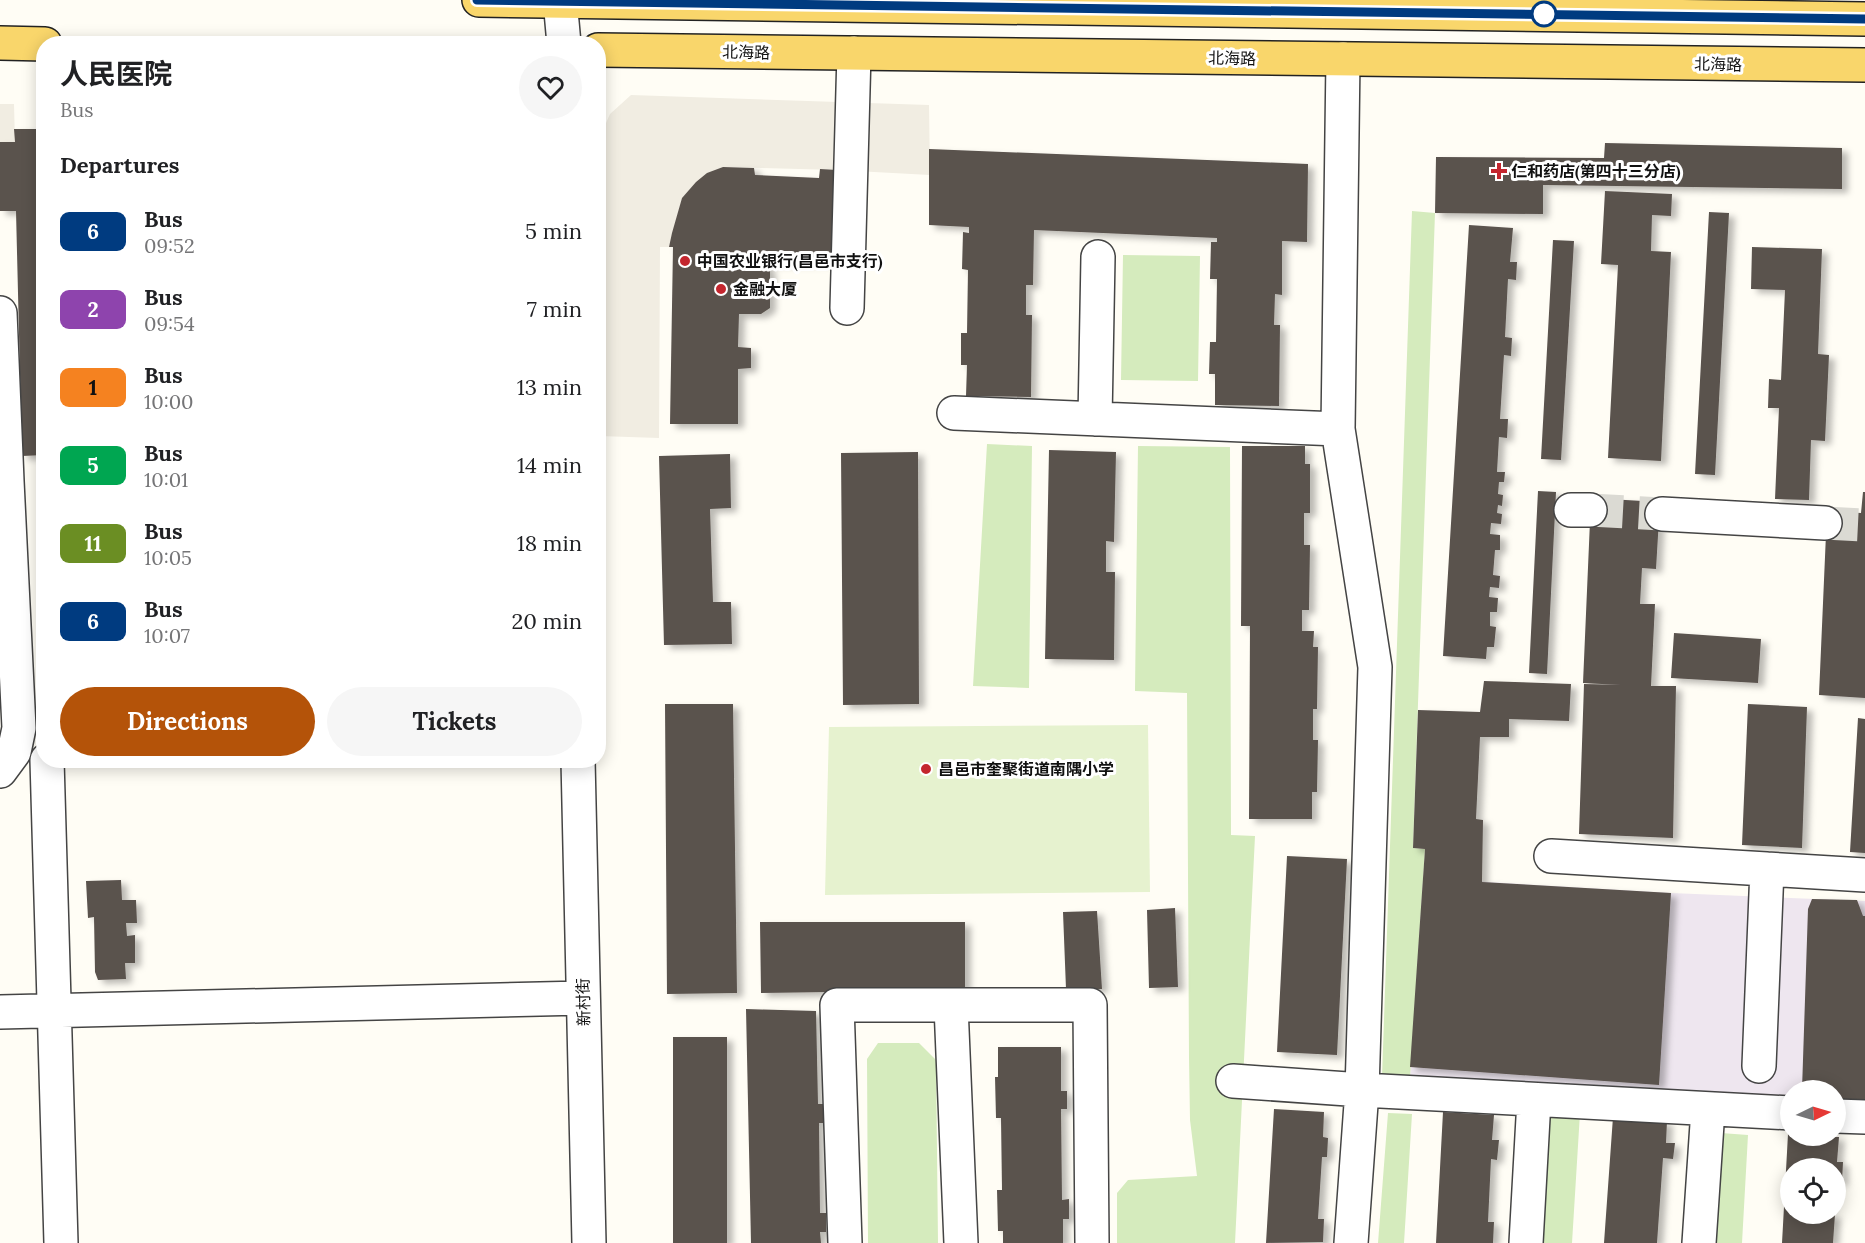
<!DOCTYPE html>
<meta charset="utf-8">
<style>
:root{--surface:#fff;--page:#f6f6f6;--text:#202124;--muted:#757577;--accent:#b45309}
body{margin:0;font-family:Lora,"Noto Sans SC",serif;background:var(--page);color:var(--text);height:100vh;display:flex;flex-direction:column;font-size:22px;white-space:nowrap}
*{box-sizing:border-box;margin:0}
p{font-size:20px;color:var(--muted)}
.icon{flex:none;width:33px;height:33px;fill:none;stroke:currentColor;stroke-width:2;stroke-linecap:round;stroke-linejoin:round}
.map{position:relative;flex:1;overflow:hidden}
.sheet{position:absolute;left:36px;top:36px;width:570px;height:732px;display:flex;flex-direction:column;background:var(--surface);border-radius:24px;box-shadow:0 3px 15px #0003}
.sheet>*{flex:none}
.badge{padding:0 12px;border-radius:9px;font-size:21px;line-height:39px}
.needle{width:39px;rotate:85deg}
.fabs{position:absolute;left:1780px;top:1080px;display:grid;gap:12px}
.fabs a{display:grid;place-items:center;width:66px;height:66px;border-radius:50%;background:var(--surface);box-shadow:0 3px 15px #0003;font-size:30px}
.map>.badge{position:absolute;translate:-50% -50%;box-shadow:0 0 0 3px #fff}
h2{padding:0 24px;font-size:22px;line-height:54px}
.round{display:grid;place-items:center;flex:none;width:63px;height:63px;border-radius:32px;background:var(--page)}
.summary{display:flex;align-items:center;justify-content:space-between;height:102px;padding:0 24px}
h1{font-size:28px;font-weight:700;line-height:45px}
.primary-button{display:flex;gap:12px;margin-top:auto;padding:12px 24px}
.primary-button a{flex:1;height:69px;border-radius:36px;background:var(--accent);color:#fff;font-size:24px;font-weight:700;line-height:69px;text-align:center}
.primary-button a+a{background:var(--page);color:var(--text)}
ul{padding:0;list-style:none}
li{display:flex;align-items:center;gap:18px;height:78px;padding:0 24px}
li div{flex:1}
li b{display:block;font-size:22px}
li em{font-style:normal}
li .badge{min-width:66px;font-weight:700;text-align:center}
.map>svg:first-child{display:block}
.industrial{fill:#eee6ef}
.green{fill:#d5ebbd}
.pitch{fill:#e6f2cf}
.plaza{fill:#f1ede2}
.building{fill:#5a524d;filter:url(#shadow)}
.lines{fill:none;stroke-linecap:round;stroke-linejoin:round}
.minor-tunnel{stroke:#dbdad3;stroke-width:33;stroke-dasharray:33 16;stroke-linecap:butt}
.minor-casing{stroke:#444;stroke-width:36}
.major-casing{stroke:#222;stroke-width:36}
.minor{stroke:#fff;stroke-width:33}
.major{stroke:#f9d66b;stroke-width:33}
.line-casing{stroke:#fff;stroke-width:14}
.line{stroke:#003b80;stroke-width:9}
.stop-dot{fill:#fff;stroke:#003b80;stroke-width:3}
.poi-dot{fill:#c4262e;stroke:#fff;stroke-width:2}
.labels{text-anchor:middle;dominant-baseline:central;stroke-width:6;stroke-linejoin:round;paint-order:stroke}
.street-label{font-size:16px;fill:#111;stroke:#fff}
.poi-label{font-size:16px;font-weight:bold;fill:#111;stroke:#fff;text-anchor:start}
</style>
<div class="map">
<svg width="1865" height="1243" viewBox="0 0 1865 1243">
<defs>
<filter id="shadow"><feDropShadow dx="6" dy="4" stdDeviation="3" flood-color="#0004"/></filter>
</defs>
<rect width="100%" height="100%" fill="#fffdf5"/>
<!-- industrial -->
<path class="industrial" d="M 1422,878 L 1671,893 L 1865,901 L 1865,1105 L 1836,1090 L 1791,1090 L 1791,1101 L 1410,1078 Z"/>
<!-- green -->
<path class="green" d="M 1412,211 L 1435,213 L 1413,848 L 1425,849 L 1410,1078 L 1382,1077 Z
M 1123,255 L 1200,256 L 1198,381 L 1121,380 Z
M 987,444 L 1032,446 L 1029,688 L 973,686 Z
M 1138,446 L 1230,447 L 1231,835 L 1255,836 L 1235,1243 L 1117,1243 L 1117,1193 L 1128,1180 L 1197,1176 L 1190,1120 L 1189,1057 L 1187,693 L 1135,691 Z
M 878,1043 L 919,1043 L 936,1060 L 938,1243 L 868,1243 L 867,1059 Z
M 1544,1111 L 1580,1113 L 1572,1243 L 1536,1243 Z
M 1388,1113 L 1412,1114 L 1404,1243 L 1378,1243 Z
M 1721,1133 L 1748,1135 L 1742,1243 L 1714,1243 Z"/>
<!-- pitch -->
<path class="pitch" d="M 1148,725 L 1150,892 L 825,895 L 829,727 Z"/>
<!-- plaza -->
<path class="plaza" d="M 631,95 L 929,105 L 930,175 L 837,170 L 723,167 L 696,182 L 682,198 L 669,247 L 660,247 L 659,438 L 599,436 L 599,139 L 610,114 Z
M 0,104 L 14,104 L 15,142 L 0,142 Z"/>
<!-- building -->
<path class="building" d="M 14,129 L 44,129 L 44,455 L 22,456 L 16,211 L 0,211 L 0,142 L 15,142 Z
M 1605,143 L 1842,148 L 1842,189 L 1543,185 L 1543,214 L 1435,213 L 1436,157 L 1604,158 Z
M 929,149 L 1308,164 L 1307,242 L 1282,241 L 1282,295 L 1275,294 L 1274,325 L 1280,325 L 1279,406 L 1215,405 L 1215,374 L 1209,374 L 1210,342 L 1216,342 L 1217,279 L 1210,279 L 1211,242 L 1217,242 L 1217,238 L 1034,230 L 1033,285 L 1026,285 L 1026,315 L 1032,315 L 1031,397 L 966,396 L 967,365 L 961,365 L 961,333 L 967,333 L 968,270 L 962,269 L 963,232 L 969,233 L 969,227 L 929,225 Z
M 723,167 L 754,168 L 755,175 L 819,178 L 820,169 L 837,170 L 831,262 L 765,263 L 770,270 L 770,308 L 761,314 L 739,314 L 738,347 L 751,348 L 751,368 L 738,369 L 738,424 L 670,424 L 673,247 L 669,247 L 672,233 L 682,198 L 696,182 L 707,173 Z
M 1605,191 L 1672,194 L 1671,216 L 1652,215 L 1651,251 L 1671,252 L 1661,461 L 1608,458 L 1618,265 L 1601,264 Z
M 1709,212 L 1729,213 L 1715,475 L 1695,474 Z
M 1469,225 L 1513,228 L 1510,262 L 1517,262 L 1516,280 L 1508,279 L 1505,337 L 1512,338 L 1511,356 L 1504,355 L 1500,419 L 1508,419 L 1507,438 L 1499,437 L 1497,472 L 1505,472 L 1504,482 L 1499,482 L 1498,494 L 1503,495 L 1502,506 L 1498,505 L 1497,513 L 1502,514 L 1501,524 L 1491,523 L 1490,534 L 1500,535 L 1500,550 L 1495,550 L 1493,575 L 1500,576 L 1499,588 L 1490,587 L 1489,597 L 1498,598 L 1497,612 L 1490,612 L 1490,626 L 1496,627 L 1494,647 L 1487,647 L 1486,659 L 1443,656 Z
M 1553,240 L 1574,241 L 1561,460 L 1541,459 Z
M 1752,247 L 1822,249 L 1818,354 L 1829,355 L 1825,441 L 1811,440 L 1809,500 L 1775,499 L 1779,408 L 1768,408 L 1769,379 L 1781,380 L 1785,290 L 1751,289 Z
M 1242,446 L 1305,446 L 1305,464 L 1310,464 L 1310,513 L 1304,513 L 1304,545 L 1310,545 L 1309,610 L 1302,610 L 1302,631 L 1314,631 L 1313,647 L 1318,647 L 1317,709 L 1313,709 L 1313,740 L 1318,740 L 1317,792 L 1312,792 L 1312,819 L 1249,819 L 1250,626 L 1241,626 Z
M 1049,450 L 1116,452 L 1114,542 L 1106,541 L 1106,572 L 1115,572 L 1114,660 L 1045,659 Z
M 918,452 L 919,704 L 843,705 L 841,453 Z
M 730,454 L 731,508 L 710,509 L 713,602 L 731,602 L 732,644 L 664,645 L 659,456 Z
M 1538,491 L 1556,492 L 1547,674 L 1529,673 Z
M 1863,492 L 1865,492 L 1865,698 L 1819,695 L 1827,511 L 1861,513 Z
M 1591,498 L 1660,502 L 1656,569 L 1642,568 L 1640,604 L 1655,604 L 1651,686 L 1676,686 L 1673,838 L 1579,834 L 1584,684 L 1621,685 L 1583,683 Z
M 1674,633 L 1761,639 L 1758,683 L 1671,678 Z
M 1484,681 L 1571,684 L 1569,721 L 1509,719 L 1509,737 L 1480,737 L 1476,819 L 1483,820 L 1482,882 L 1671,893 L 1659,1085 L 1410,1067 L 1425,849 L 1413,848 L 1418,710 L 1480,712 Z
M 665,704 L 733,704 L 737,993 L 667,994 Z
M 1748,704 L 1807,707 L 1802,848 L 1742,845 Z
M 1858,718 L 1865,719 L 1865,853 L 1850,852 Z
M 1287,856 L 1347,859 L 1337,1055 L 1277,1052 Z
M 121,880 L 122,900 L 136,900 L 137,923 L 126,923 L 127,936 L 135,935 L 135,963 L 125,963 L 126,979 L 98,980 L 95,972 L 94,917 L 88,918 L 86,881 Z
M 1812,899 L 1857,900 L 1863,916 L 1865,916 L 1865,1105 L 1836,1103 L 1836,1090 L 1802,1090 L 1808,909 Z
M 1175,908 L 1178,987 L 1149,988 L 1147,910 Z
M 1097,911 L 1102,989 L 1066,989 L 1063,912 Z
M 760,922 L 965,922 L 965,990 L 761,993 Z
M 746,1009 L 816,1011 L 818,1104 L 824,1104 L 824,1123 L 819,1123 L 820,1213 L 826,1213 L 826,1232 L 820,1232 L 821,1243 L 751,1243 Z
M 673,1037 L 727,1037 L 727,1243 L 673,1243 Z
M 998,1047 L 1061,1047 L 1061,1091 L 1067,1091 L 1067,1109 L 1061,1109 L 1062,1200 L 1069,1199 L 1069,1219 L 1063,1219 L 1063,1243 L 1003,1243 L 1003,1231 L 998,1231 L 997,1190 L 1002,1190 L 1001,1118 L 996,1118 L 995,1077 L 998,1077 Z
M 1274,1109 L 1324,1112 L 1323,1137 L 1328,1138 L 1327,1157 L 1322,1157 L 1318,1219 L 1324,1219 L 1323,1242 L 1266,1243 Z
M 1443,1112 L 1494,1115 L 1492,1140 L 1499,1140 L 1497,1160 L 1491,1159 L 1488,1222 L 1494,1222 L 1493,1243 L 1436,1243 Z
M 1613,1117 L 1667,1121 L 1666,1143 L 1675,1143 L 1673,1159 L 1663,1158 L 1657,1243 L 1604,1243 Z
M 1788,1134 L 1791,1136 L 1839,1137 L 1837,1162 L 1843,1162 L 1842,1182 L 1836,1181 L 1836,1168 L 1791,1168 L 1791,1214 L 1835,1214 L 1833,1243 L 1782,1243 Z"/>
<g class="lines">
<!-- minor-tunnel -->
<path class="minor-tunnel" d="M 1590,510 L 1662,514
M 1825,523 L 1865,525"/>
<defs>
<path id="minor" d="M 560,0 L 564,44
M 1343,59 L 1338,429 L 1375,667 L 1362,1090 L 1351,1243
M 847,308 L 854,53
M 0,313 L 7,481
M 954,413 L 1338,429
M 1095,419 L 1098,257
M 0,482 L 7,481 L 19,728 L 14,752 L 0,771
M 1571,510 L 1590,510
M 1662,514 L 1825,523
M 47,760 L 61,1243
M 578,760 L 589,1243
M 1551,856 L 1865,875
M 951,1006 L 961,1243
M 0,1012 L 583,998
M 1759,1066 L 1767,869
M 1233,1081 L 1362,1090 L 1791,1113
M 1836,1116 L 1865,1117
M 845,1243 L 837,1005 L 1090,1005 L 1092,1243
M 1526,1243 L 1534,1100
M 1699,1243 L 1708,1109"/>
<path id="major" d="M 479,0 L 1865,19
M 0,43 L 45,44
M 598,50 L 1865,65"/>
</defs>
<!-- minor casing -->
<use href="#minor" class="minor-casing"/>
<!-- major casing -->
<use href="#major" class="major-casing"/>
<!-- minor -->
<use href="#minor" class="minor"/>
<!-- major -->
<use href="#major" class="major"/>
</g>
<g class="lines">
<defs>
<path id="line" d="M 477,0 L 1865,19"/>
</defs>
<!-- line casing -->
<use href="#line" class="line-casing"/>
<!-- line -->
<use href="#line" class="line"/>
</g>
<!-- markers -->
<circle class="stop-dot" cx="1544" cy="14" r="12"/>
<g class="poi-dot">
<path d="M1496 162h6v6h6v6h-6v6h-6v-6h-6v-6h6z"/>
<circle cx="685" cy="261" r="6"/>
<circle cx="721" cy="289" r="6"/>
<circle cx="926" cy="769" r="6"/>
</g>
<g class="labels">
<!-- street labels -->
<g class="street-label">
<text transform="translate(746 52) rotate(1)">北海路</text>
<text transform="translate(1232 58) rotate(1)">北海路</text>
<text transform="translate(1718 64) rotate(1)">北海路</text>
<text transform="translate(583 1002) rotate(-91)">新村街</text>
</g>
<!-- poi labels -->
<g class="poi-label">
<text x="1511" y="171">仁和药店(第四十三分店)</text>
<text x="697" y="261">中国农业银行(昌邑市支行)</text>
<text x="733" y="289">金融大厦</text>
<text x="938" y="769">昌邑市奎聚街道南隅小学</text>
</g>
</g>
</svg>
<div class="fabs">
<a><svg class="needle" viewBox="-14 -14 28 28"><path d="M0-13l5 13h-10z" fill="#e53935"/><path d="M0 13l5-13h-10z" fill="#757577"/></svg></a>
<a><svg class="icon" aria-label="locate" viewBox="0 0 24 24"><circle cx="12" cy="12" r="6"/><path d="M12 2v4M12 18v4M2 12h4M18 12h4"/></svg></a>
</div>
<section class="sheet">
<div class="summary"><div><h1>人民医院</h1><p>Bus</p></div><a class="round"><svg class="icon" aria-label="heart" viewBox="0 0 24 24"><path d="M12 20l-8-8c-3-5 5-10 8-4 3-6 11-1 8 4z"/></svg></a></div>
<h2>Departures</h2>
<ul>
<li><span class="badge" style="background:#003b80;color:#fff">6</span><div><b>Bus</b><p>09:52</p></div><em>5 min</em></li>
<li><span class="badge" style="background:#8e44ad;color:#fff">2</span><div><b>Bus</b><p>09:54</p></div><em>7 min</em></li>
<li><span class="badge" style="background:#f58220;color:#111">1</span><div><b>Bus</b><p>10:00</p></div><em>13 min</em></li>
<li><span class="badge" style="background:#00a651;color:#fff">5</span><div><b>Bus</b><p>10:01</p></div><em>14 min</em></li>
<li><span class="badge" style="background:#6b8e23;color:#fff">11</span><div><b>Bus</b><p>10:05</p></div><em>18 min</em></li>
<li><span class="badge" style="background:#003b80;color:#fff">6</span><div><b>Bus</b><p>10:07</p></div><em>20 min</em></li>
</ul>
<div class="primary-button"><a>Directions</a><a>Tickets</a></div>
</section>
</div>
